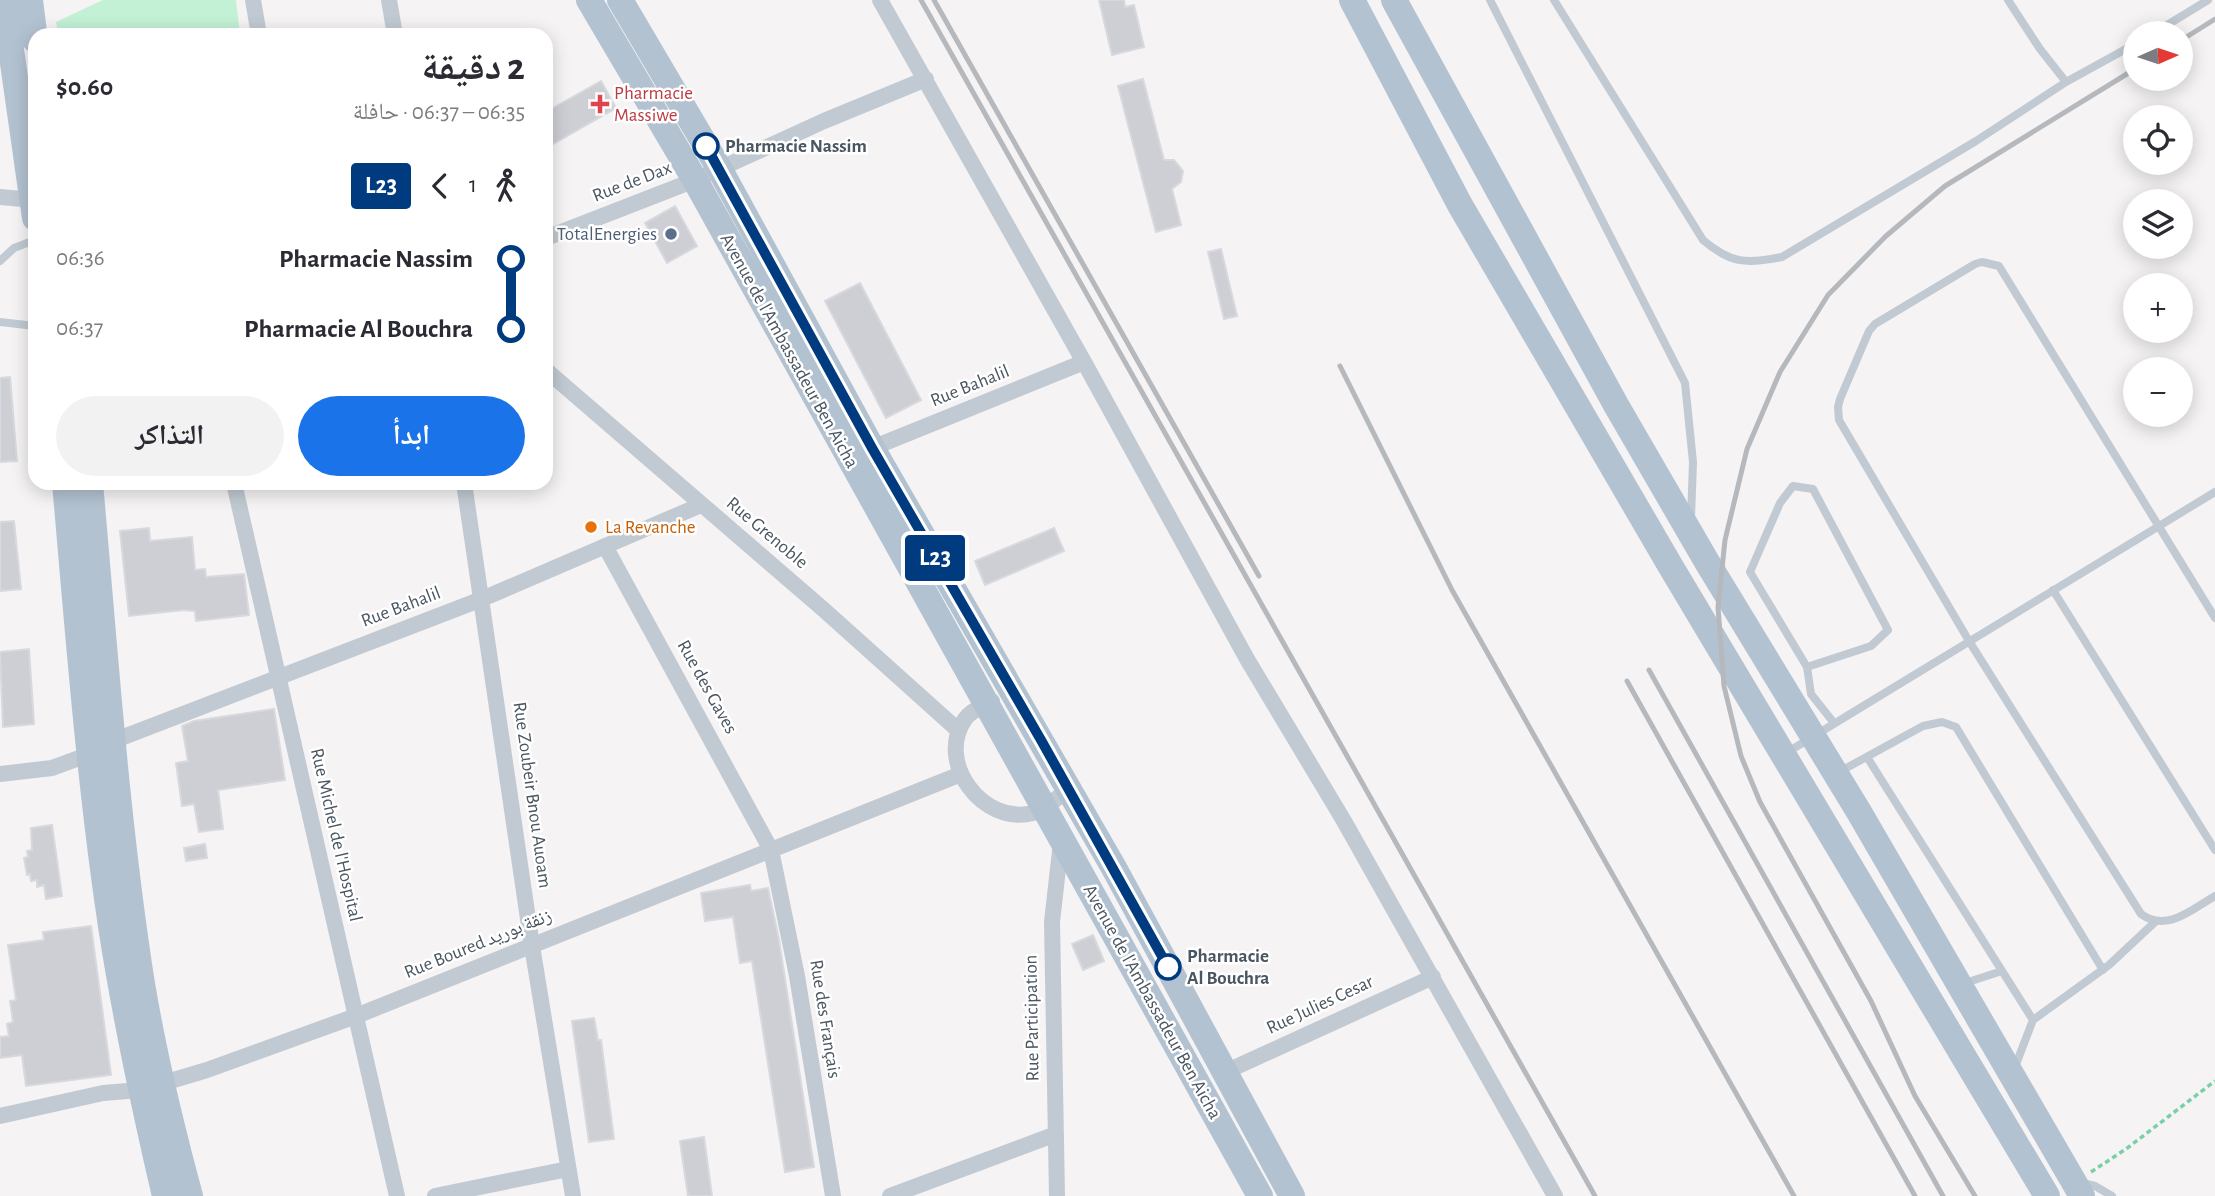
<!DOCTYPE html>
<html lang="ar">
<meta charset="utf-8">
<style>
:root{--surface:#fff;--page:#f2f2f3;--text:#2b2b33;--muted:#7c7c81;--accent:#1a73e8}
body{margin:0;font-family:"Alegreya Sans","Noto Naskh Arabic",sans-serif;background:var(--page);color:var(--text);direction:rtl;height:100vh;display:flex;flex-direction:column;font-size:26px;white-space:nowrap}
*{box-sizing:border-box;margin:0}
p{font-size:23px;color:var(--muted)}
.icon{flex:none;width:38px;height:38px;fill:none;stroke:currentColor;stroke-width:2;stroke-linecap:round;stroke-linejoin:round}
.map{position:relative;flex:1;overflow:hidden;direction:ltr}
.sheet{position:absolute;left:28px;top:28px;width:525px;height:462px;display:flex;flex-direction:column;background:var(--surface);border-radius:21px;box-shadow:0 4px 18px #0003;direction:rtl}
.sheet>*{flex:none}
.badge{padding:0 14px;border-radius:5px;font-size:24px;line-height:46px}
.needle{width:46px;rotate:87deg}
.tools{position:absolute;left:2123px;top:21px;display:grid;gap:14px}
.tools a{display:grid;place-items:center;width:70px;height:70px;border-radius:50%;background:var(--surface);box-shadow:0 4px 18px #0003;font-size:35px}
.map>.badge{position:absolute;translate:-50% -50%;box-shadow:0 0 0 4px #fff}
.legs{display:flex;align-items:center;gap:10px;height:77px;padding:0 28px;font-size:23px}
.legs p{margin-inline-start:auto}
.summary{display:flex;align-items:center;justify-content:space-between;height:119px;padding:0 28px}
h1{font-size:38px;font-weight:700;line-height:52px}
.action{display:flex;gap:14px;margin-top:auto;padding:14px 28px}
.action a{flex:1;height:80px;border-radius:42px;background:var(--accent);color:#fff;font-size:28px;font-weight:700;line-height:80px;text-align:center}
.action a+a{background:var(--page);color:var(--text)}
ul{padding:0 28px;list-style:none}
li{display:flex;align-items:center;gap:24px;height:70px;font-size:26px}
li i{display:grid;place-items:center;width:10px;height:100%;margin:0 9px;background:currentColor}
li i::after{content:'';width:18px;height:18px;margin:-9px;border:5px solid;border-radius:50%;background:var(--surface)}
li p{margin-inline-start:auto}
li:first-child i{background:linear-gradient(#0000 50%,currentColor 0)}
li:last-child i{background:linear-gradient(currentColor 50%,#0000 0)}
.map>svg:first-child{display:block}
.green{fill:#c3f1d5}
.building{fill:#cdcfd5;stroke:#d7d9de;stroke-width:2}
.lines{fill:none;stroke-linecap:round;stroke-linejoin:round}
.path{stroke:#7ad0a6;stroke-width:3.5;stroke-dasharray:5 3.5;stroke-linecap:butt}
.lane{stroke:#c1cad2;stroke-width:8}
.street{stroke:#c1cad2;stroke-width:16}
.primary{stroke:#b3c2d1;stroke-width:26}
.rail{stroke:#b5b8bd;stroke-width:5}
.line-1-casing{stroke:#fff;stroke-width:16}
.line-1{stroke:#003b80;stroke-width:10}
.health-dot{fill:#e0444e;stroke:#fff;stroke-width:2.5}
.stop-1-dot{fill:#fff;stroke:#003b80;stroke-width:3.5}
.service-dot{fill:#5c6f8a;stroke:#fff;stroke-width:2.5}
.food-dot{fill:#e8710a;stroke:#fff;stroke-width:2.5}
.labels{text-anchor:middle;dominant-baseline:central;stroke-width:5;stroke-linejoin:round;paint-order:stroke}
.health-label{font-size:19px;fill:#be3a42;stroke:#fff;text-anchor:start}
.stop-label{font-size:19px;font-weight:bold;fill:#4a5661;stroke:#fff;text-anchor:start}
.street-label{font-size:19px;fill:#4a5661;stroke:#fff}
.service-label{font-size:19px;fill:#4e5e75;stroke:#fff;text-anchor:end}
.food-label{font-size:19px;fill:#c56008;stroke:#fff;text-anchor:start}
</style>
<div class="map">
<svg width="2215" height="1196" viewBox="0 0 2215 1196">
<rect width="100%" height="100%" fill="#f5f3f3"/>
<!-- green -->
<path class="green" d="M 103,0 L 236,0 L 240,35 L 58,35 L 56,22 Z"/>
<!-- building -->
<path class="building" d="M 1099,0 L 1124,0 L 1125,7 L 1134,5 L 1144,47 L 1112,55 Z
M 1143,79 L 1164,160 L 1174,160 L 1183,171 L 1181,182 L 1172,189 L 1181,225 L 1156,232 L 1118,86 Z
M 601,81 L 616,108 L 546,148 L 546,112 Z
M 675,206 L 697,246 L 667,263 L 645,223 Z
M 1221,249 L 1237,316 L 1224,319 L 1208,252 Z
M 860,283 L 921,400 L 886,418 L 825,301 Z
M 10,377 L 17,461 L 0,462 L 0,378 Z
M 14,521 L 21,589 L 0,591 L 0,522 Z
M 149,528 L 150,541 L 192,537 L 195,570 L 205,569 L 206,577 L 244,574 L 249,615 L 196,621 L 195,611 L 184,610 L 129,616 L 120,531 Z
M 1054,528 L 1064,551 L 985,585 L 975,561 Z
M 29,649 L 34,724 L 3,727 L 0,652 Z
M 274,709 L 285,780 L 218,790 L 223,829 L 199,832 L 194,804 L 182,806 L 176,763 L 188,761 L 182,726 L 194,721 Z
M 52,825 L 62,896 L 46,899 L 44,885 L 37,887 L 37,880 L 31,881 L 30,874 L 27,875 L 24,858 L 28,857 L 27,851 L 32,850 L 31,828 Z
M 205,844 L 207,858 L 186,861 L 184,848 Z
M 750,885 L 751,891 L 768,888 L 779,940 L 814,1167 L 785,1172 L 752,961 L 740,963 L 733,917 L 705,921 L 701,893 Z
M 91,926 L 111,1075 L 26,1086 L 22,1055 L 0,1058 L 0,1037 L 9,1036 L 7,1024 L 13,1022 L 10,1001 L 16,1000 L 8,945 L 44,940 L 43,932 Z
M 1093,935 L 1104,961 L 1083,970 L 1072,944 Z
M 594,1018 L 598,1040 L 601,1040 L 614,1139 L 589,1142 L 572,1021 Z
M 704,1137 L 712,1196 L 688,1196 L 680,1141 Z"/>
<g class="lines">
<!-- path -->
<path class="path" d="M 2091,1172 L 2126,1149 L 2215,1081"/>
<!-- lane -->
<path class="lane" d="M 1490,0 L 1685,383 L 1693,462 L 1691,518
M 1554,0 L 1703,240 C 1731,264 1747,264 1782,257 L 1976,141 L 2066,82
M 2008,0 L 2040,49 L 2066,82 L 2135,44
M 2154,33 L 2208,0
M 0,261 L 14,248 L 35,240
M 0,322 L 35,326
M 2053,590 L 2215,850
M 2215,618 L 1999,266 L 1982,262 L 1975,264 L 1875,324 L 1869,331 L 1840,399 L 1838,407 L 1839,420 L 1969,641 L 2141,914 C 2167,933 2192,909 2215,896
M 1807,667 L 1871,646 L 1888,630 L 1813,489 L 1793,486 L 1780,503 L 1750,572 L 1807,667 L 1811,694 L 1834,723
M 1786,753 L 2215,492
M 1867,757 L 2033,1020
M 1839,772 L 1923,726 L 1942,722 L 1956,727 L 2103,970
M 1965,983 L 2002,971
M 2015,1067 L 2033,1020 L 2109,965 L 2155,922
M 2083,1183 L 2095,1186 L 2112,1196"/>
<!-- street -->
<path class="street" d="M 253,0 L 259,35
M 389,0 L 395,35
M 880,0 L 1084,362 L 1247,659 L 1344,821 L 1555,1196
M 0,197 L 33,200
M 546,238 L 695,180 L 824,121 L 926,79
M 546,370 L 823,609 L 959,731
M 872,448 L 1084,362
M 234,483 L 397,1196
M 464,483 L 532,946 L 573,1196
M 605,546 L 771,850 L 797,976 L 833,1196
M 992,701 C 983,707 971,710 965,719 C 935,762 983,826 1033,813 C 1046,809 1058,797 1069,789
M 113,741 L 482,599 L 701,505
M 0,774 L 52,768 L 90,754
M 1225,1072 L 1433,977
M 0,1116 L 103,1093 L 140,1090 L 207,1070 L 356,1016 L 961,774
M 435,1196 L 568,1169
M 890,1196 L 1056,1134
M 1057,1196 L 1052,922 L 1061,842"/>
<!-- primary -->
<path class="primary" d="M 4,0 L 35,218
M 30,0 L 35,40
M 589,0 L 695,180 L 1260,1196
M 620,0 L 719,168 L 872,448 L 1114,868 L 1292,1196
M 1352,0 L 1460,205 L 1671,567 L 2047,1196
M 1394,0 L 1616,405 L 1707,562 L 1859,812 L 2082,1196
M 65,483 C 78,631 89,779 111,926 C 125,1017 144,1106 165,1196
M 90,483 C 105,650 116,818 142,984 C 154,1055 171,1126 190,1196"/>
<!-- rail -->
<path class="rail" d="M 921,0 L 1595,1196
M 934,0 L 1259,576
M 2180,41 L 2215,19
M 1340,366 L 1452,590 L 1794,1196
M 1649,670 L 1943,1196
M 1627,681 L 1915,1196
M 1975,1196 L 1915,1096 L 1871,1001 L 1760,802 L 1741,756 L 1724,686 L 1718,607 L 1725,540 L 1747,449 L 1780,372 L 1828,295 L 1886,236 L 1945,186 L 2135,69"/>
</g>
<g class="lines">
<defs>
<path id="line-1" d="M 706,146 L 872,448 L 1041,740 L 1168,967"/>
</defs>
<!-- line-1 casing -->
<use href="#line-1" class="line-1-casing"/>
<!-- line-1 -->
<use href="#line-1" class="line-1"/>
</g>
<!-- markers -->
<path class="health-dot" d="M596.5 93.5h7v7h7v7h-7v7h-7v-7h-7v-7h7z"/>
<g class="stop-1-dot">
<circle cx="706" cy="146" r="12"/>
<circle cx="1168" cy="967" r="12"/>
</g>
<circle class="service-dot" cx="671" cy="234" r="7"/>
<circle class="food-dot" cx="591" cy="527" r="7"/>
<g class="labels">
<!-- health labels -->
<g class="health-label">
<text x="614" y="93">Pharmacie<tspan x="614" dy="22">Massiwe</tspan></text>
</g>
<!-- stop labels -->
<g class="stop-label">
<text x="725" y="146">Pharmacie Nassim</text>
<text x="1187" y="956">Pharmacie<tspan x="1187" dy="22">Al Bouchra</tspan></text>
</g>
<!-- street labels -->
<g class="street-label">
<text transform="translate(632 182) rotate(-21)">Rue de Dax</text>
<text transform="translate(789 351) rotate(61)">Avenue de l'Ambassadeur Ben Aicha</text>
<text transform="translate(970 386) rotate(-22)">Rue Bahalil</text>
<text transform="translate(767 533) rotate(40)">Rue Grenoble</text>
<text transform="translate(401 607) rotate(-21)">Rue Bahalil</text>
<text transform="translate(707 687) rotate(61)">Rue des Gaves</text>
<text transform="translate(532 795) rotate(82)">Rue Zoubeir Bnou Auoam</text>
<text transform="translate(336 835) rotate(77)">Rue Michel de l'Hospital</text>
<text transform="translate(478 944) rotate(-22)">Rue Boured زنقة بوريد</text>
<text transform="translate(1152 1002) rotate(61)">Avenue de l'Ambassadeur Ben Aicha</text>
<text transform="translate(1320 1005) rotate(-25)">Rue Julies Cesar</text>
<text transform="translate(1032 1018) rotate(-91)">Rue Participation</text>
<text transform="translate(825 1019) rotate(81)">Rue des Français</text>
</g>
<!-- service labels -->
<g class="service-label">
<text x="657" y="234">TotalEnergies</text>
</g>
<!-- food labels -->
<g class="food-label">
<text x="605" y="527">La Revanche</text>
</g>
</g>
</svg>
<div class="tools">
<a><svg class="needle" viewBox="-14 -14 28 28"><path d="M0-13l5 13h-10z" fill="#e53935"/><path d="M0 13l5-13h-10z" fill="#7c7c81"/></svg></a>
<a><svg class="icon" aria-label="locate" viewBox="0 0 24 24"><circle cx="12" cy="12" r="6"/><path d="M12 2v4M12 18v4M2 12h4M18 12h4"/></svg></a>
<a><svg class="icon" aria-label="layers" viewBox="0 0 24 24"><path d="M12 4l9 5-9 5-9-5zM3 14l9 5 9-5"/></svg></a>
<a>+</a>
<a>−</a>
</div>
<b class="badge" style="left:935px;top:558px;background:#003b80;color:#fff">L23</b>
<section class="sheet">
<div class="summary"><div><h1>2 دقيقة</h1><p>06:35 – 06:37 · حافلة</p></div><b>$0.60</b></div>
<div class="legs"><svg class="icon" aria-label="walk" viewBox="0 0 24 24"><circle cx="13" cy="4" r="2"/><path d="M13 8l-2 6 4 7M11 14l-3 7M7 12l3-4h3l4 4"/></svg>1<svg class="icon" aria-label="back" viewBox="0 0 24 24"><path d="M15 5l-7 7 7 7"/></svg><b class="badge" style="background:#003b80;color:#fff">L23</b></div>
<ul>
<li><i style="color:#003b80"></i><b>Pharmacie Nassim</b><p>06:36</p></li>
<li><i style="color:#003b80"></i><b>Pharmacie Al Bouchra</b><p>06:37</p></li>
</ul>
<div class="action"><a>ابدأ</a><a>التذاكر</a></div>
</section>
</div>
